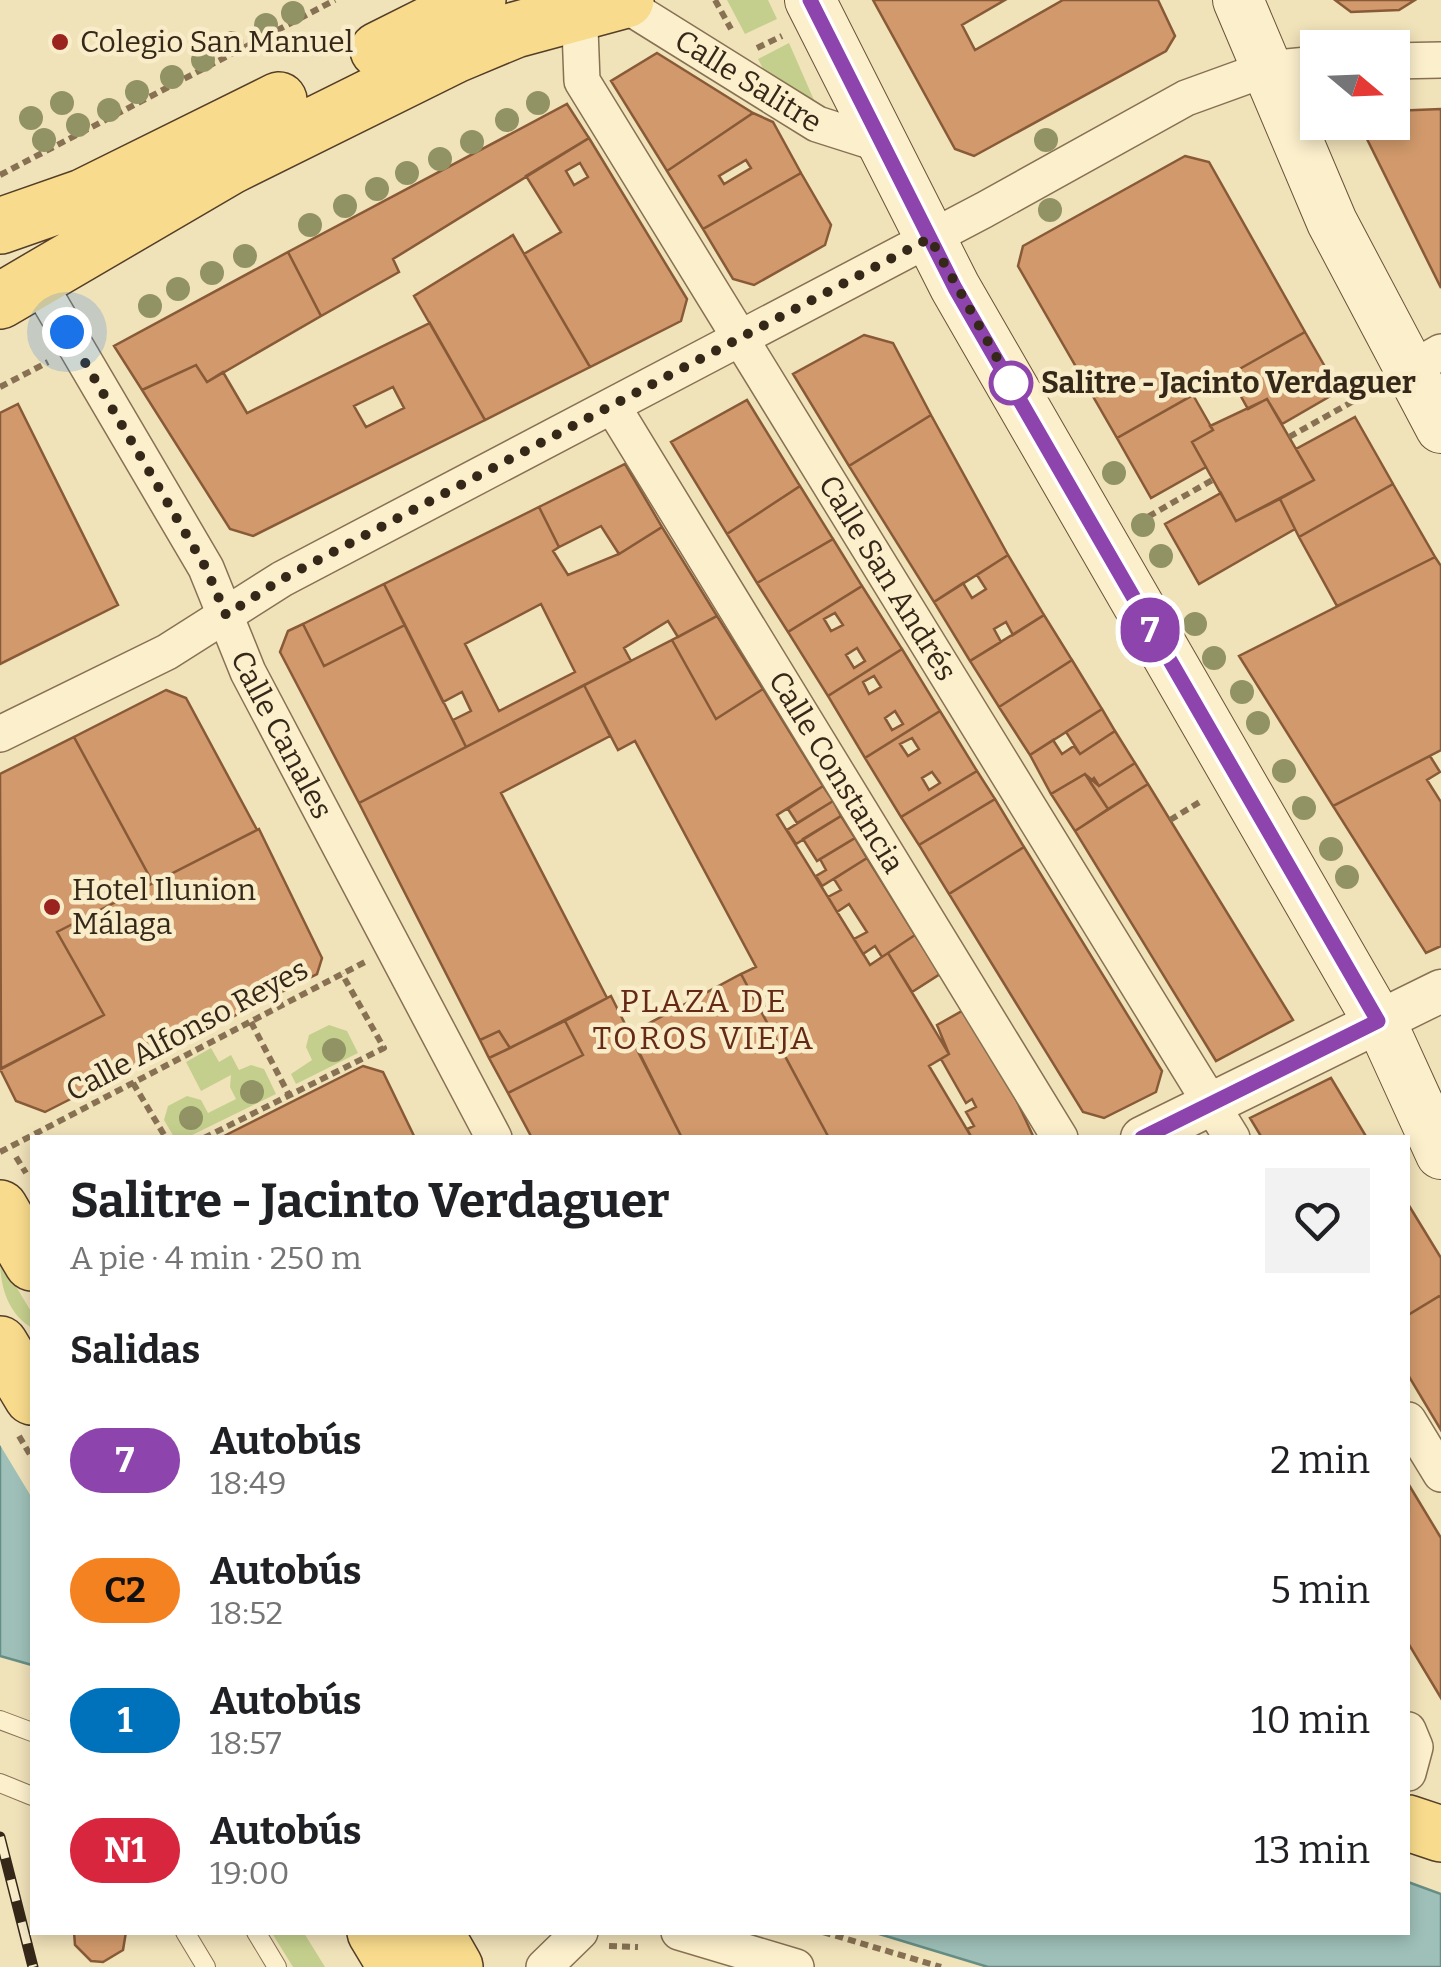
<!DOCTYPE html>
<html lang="es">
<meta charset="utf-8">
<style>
:root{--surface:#fff;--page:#f2f2f2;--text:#202124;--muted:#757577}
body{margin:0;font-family:Bitter,serif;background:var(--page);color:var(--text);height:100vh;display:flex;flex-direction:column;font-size:38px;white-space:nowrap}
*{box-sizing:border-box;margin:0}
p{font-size:32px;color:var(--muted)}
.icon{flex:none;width:55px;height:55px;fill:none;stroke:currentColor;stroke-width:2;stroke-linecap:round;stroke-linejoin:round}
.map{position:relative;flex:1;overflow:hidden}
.drawer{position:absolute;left:30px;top:1135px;width:1380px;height:800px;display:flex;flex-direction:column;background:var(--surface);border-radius:0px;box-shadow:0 5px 15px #0003}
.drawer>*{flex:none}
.badge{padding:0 20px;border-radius:32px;font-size:35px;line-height:65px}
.needle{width:65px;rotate:109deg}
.tools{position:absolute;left:1300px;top:30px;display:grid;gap:20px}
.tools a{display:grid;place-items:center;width:110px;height:110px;border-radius:0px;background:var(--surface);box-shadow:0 5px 15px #0003;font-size:50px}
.you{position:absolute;width:50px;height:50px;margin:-25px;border:8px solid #fff;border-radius:50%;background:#1a73e8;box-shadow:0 0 0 15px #1a73e833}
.map>.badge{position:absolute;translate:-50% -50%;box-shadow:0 0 0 5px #fff}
h2{padding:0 40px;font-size:38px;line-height:90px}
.round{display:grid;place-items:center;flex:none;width:105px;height:105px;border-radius:0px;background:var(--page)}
.summary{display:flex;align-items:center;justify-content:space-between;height:170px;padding:0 40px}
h1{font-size:48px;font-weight:700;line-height:75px}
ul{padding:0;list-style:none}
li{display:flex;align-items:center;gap:30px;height:130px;padding:0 40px}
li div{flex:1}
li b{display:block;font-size:38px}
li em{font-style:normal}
li .badge{min-width:110px;font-weight:700;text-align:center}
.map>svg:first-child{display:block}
.green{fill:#c5cf8d}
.water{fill:#9ec0b8;stroke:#668e85;stroke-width:2.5}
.pier{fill:#f0e2b9}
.building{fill:#d29a6c;stroke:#885a37;stroke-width:2.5;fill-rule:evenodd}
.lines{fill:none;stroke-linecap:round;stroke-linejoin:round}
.service-casing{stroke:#887153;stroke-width:20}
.minor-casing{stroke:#887153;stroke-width:38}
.tertiary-casing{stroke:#887153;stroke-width:45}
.secondary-casing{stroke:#695237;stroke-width:52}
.primary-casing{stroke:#543e28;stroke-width:58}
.path{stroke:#887153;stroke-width:6;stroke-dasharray:8 5;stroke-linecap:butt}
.service{stroke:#fbefcc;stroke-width:18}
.minor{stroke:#fbefcc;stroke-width:35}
.tertiary{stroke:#fbefcc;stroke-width:42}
.secondary{stroke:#fbefcc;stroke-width:50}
.primary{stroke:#f8db8c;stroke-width:55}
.rail-casing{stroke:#352819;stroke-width:11}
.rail{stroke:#f8ecc9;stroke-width:8;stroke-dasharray:22;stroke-linecap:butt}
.tree{fill:#919364}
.line-casing{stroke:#fff;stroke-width:22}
.line{stroke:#8e44ad;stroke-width:15}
.walk{stroke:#352819;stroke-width:10;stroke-dasharray:0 18}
.poi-dot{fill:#9b231f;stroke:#f8ecc9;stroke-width:4}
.stop-dot{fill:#fff;stroke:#8e44ad;stroke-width:5}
.labels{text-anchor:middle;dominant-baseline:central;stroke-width:9;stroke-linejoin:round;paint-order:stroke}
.poi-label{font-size:30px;fill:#352819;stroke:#f8ecc9;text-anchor:start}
.street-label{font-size:30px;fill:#352819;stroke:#f8ecc9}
.stop-label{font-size:30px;font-weight:bold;fill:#352819;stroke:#f8ecc9;text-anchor:start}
.neighbourhood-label{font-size:32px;letter-spacing:2.5px;fill:#652916;stroke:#f8ecc9}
</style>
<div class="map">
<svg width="1441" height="1967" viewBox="0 0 1441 1967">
<rect width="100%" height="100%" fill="#f0e2b9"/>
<!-- green -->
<path class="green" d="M 727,0 L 768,0 L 777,19 L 745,34 Z
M 789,43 L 814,100 L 811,105 L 773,88 L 758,59 Z
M 329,1025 L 347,1031 L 358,1053 L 296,1084 L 291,1074 L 312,1060 L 306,1047 L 309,1035 Z
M 211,1048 L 219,1062 L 231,1055 L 239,1070 L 251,1065 L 264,1069 L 276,1094 L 188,1137 L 174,1137 L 164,1120 L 168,1106 L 187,1096 L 201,1100 L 208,1113 L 236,1099 L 230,1087 L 231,1075 L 201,1091 L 186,1062 Z
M 0,1260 L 32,1313 L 32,1328 C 8,1314 0,1286 0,1260 Z
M 272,1933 L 304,1933 L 325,1967 L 293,1967 Z"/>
<!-- water -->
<path class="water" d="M 0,1386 L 32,1397 L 32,1665 L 0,1656 Z
M 1408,1882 L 1441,1894 L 1441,1967 L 988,1967 L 876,1933 L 1408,1932 Z"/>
<!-- pier -->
<path class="pier" d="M 0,1381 L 32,1392 L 32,1498 L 0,1445 Z"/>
<!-- building -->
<path class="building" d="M 873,0 L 1005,0 L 962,25 L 975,50 L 1063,0 L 1158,0 L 1175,36 L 1166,51 L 974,156 L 955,149 Z
M 1335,0 L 1415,0 L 1399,10 L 1351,12 Z
M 657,53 L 753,113 L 667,171 L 611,81 Z
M 567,104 L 589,138 L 393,259 L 399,272 L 321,316 L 288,252 Z
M 1441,109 L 1441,288 L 1361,127 L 1364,122 L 1392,122 L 1392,111 Z
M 753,113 L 773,122 L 801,173 L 703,229 L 667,171 ZM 746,160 L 751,168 L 724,184 L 719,176 Z
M 589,138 L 687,299 L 681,321 L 590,367 L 524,254 L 561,232 L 526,176 ZM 580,163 L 588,177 L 574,185 L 566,171 Z
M 1185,156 L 1209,162 L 1305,332 L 1117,438 L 1018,266 L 1023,246 Z
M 801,173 L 831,225 L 825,245 L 754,285 L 733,279 L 703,229 Z
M 513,235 L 590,367 L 485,420 L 414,296 Z
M 288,252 L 321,316 L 207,382 L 196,365 L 142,390 L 114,346 Z
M 430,323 L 485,420 L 253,536 L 230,529 L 142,390 L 196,365 L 207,382 L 223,372 L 247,413 ZM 393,387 L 404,408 L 366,427 L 354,406 Z
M 1305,332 L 1339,391 L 1282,424 L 1267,399 L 1248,409 L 1229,375 Z
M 864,335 L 893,343 L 931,415 L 849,466 L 793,374 Z
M 1193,395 L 1213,430 L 1192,442 L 1206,467 L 1151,498 L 1117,438 Z
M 1267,399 L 1314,480 L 1236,521 L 1192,442 L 1213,430 L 1210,426 Z
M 747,400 L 800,486 L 727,534 L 671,442 Z
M 18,404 L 118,605 L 0,664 L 0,413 Z
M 931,415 L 1008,555 L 934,602 L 849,466 Z
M 1355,417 L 1393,484 L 1299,537 L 1280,499 L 1314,480 L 1296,449 Z
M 625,464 L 662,527 L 619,554 L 601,526 L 559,547 L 539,507 Z
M 1393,484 L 1435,557 L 1337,606 L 1299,537 Z
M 800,486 L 833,539 L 757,583 L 727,534 Z
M 1221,493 L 1236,521 L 1280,499 L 1295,529 L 1199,584 L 1165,524 Z
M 539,507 L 559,547 L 553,551 L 568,575 L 619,554 L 662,527 L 717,616 L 678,637 L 668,621 L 624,648 L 631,661 L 466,747 L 453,720 L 471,711 L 462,692 L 443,702 L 384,584 ZM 541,604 L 575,672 L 499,711 L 465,644 Z
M 833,539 L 862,586 L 788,632 L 757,583 Z
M 1008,555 L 1044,615 L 1013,635 L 1006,622 L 994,629 L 1001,642 L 970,661 L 934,602 L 963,583 L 972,598 L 986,589 L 977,575 Z
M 1435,557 L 1441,566 L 1441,750 L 1333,806 L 1239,656 Z
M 384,584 L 405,625 L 324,666 L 303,624 Z
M 862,586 L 902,649 L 828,696 L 788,632 ZM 835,613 L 843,625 L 831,631 L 824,619 ZM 857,648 L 865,661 L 854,668 L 846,655 Z
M 1044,615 L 1072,660 L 999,707 L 970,661 Z
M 717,616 L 763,689 L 716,719 L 672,640 Z
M 303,624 L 324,666 L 405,625 L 466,747 L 359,803 L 280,652 L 288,631 Z
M 672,640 L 716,719 L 763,689 L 815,773 L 823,786 L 777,815 L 870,965 L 888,953 L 922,1009 L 949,1054 L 929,1066 L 972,1138 L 829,1138 L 741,974 L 756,967 L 635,741 L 618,750 L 584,685 Z
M 902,649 L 940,711 L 865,758 L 828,696 ZM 874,676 L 881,687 L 869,694 L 863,682 ZM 895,711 L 903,724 L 892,730 L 885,718 Z
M 1072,660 L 1102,709 L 1030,755 L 999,707 Z
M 584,685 L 610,736 L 501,793 L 607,998 L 510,1048 L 499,1031 L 480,1040 L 359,803 Z
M 166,690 L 186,698 L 257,830 L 153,883 L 74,737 Z
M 1102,709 L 1115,731 L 1080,754 L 1066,732 Z
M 940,711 L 977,771 L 901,817 L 865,758 ZM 912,738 L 919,749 L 908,756 L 900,744 ZM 932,772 L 940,783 L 929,790 L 922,778 Z
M 1115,731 L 1135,763 L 1099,786 L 1085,774 L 1051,794 L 1030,755 L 1053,740 L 1062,754 L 1074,746 L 1080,754 Z
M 74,737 L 153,883 L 57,932 L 104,1015 L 1,1069 L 0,774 Z
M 1430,756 L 1440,772 L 1427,780 L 1441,802 L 1441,946 L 1426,953 L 1333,806 Z
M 1135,763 L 1148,784 L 1108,809 L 1090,782 L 1094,778 L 1099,786 Z
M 977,771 L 995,799 L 919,845 L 901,817 Z
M 1085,774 L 1108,809 L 1075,831 L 1051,794 Z
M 1148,784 L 1293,1020 L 1216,1061 L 1075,831 Z
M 823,786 L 833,801 L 797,823 L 788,809 Z
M 995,799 L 1024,847 L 949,894 L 919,845 Z
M 833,801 L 841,816 L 796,844 L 787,830 Z
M 841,816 L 855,838 L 817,861 L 803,839 Z
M 259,829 L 322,958 L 317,974 L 45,1112 L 16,1101 L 0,1069 L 104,1015 L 57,932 Z
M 855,838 L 867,858 L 822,886 L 816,876 L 826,870 L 820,859 Z
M 1024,847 L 1162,1071 L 1156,1092 L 1104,1118 L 1083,1112 L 949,894 Z
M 867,858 L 915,935 L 882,957 L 875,946 L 863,954 L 854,939 L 867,932 L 849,904 L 837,912 L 828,897 L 841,890 L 834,879 Z
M 915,935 L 940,974 L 912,992 L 888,953 Z
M 741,974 L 810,1103 L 829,1138 L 682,1138 L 629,1034 Z
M 611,996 L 682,1138 L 532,1138 L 508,1093 L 583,1055 L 565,1021 Z
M 962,1011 L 1009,1084 L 1034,1138 L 972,1138 L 967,1129 L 974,1126 L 966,1112 L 976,1107 L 972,1099 L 966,1103 L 941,1059 L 949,1054 L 937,1025 Z
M 565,1021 L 583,1055 L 508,1093 L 489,1058 Z
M 499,1031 L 510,1048 L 489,1058 L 480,1040 Z
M 363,1066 L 383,1072 L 415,1138 L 220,1138 Z
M 1331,1078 L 1367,1138 L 1262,1138 L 1250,1118 Z
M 1408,1204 L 1441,1258 L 1441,1295 L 1408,1315 Z
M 1441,1295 L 1441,1430 L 1408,1375 L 1408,1315 Z
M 1409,1485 L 1441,1538 L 1441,1698 L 1408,1643 Z
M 126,1932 L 123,1950 L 103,1962 L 91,1961 L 75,1945 L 74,1932 Z"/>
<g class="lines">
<defs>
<path id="service" d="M 0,1720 L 32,1732
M 0,1783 L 32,1796
M 185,1932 L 206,1967
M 256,1932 L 277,1967"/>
<g id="minor">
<path id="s1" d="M 621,2 L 817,124 L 883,145"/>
<path id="s2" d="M 587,11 L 580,29 L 582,81 L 1232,1138"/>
<path d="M 1392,61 L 1441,60"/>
<path id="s3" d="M 38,282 L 206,568 L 248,672 L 494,1138"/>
<path d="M 1408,371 L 1441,352"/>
<path id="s4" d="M 613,407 L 1060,1138"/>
<path d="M 0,734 L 167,652 L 282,579 L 984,210 L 1186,98 L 1266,69 L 1318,64"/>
<path d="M 1408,1420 L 1441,1474"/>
<path d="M 1408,1730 L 1415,1747 L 1408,1773"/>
<path d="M 679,1932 L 796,1967"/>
<path d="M 544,1967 L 580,1932"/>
</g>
<path id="tertiary" d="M 1142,1138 L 1441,991"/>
<path id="secondary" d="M 810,0 L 955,287 L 1378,1021
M 1238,0 L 1332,222 L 1441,428
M 1389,1040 L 1441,1154"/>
<path id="primary" d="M 378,50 L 478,0
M 0,226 L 83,197 L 279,100
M 0,301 L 231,166 L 455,55 L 515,30 L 626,0
M 0,1208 L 32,1263
M 0,1344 L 32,1397
M 1408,1823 L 1441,1834
M 375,1932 L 396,1967
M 435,1932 L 455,1967"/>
</defs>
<!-- service casing -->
<use href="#service" class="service-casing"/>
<!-- minor casing -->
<use href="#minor" class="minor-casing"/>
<!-- tertiary casing -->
<use href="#tertiary" class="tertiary-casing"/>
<!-- secondary casing -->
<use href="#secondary" class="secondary-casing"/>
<!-- primary casing -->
<use href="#primary" class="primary-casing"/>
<!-- path -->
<path class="path" d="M 715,0 L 731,29
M 757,48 L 782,36
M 0,175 L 335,0
M 0,387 L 48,362
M 1289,437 L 1377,388
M 1137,523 L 1214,479
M 1170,820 L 1203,800
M 251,1022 L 289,1095
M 133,1083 L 166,1138
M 204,1138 L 384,1048 L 342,974
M 0,1152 L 367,961
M 16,1157 L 26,1173
M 19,1436 L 32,1458
M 823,1932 L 941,1967
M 609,1946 L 638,1947"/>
<!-- service -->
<use href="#service" class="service"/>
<!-- minor -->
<use href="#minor" class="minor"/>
<!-- tertiary -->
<use href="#tertiary" class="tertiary"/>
<!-- secondary -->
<use href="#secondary" class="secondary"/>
<!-- primary -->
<use href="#primary" class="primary"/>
<defs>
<path id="rail" d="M 0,1837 L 33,1967"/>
</defs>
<!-- rail casing -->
<use href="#rail" class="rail-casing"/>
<!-- rail -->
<use href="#rail" class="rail"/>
</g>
<!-- trees -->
<g class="tree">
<circle cx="293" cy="13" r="12"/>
<circle cx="266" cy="25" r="12"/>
<circle cx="232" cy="43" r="12"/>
<circle cx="203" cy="60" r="12"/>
<circle cx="172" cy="77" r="12"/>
<circle cx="137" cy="92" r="12"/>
<circle cx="62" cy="103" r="12"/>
<circle cx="538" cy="103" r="12"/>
<circle cx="109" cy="110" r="12"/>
<circle cx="31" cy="118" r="12"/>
<circle cx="507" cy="120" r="12"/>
<circle cx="78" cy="125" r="12"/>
<circle cx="44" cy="140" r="12"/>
<circle cx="1046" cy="140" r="12"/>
<circle cx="472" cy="142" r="12"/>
<circle cx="440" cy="159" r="12"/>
<circle cx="407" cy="173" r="12"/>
<circle cx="377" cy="189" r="12"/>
<circle cx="345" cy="206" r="12"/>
<circle cx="1050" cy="210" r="12"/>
<circle cx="310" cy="225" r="12"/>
<circle cx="245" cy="256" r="12"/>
<circle cx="212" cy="273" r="12"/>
<circle cx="178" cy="289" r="12"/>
<circle cx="150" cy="306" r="12"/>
<circle cx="1114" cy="473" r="12"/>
<circle cx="1143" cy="525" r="12"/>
<circle cx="1161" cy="556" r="12"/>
<circle cx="1195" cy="624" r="12"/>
<circle cx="1214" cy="658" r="12"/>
<circle cx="1242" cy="692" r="12"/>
<circle cx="1258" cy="723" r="12"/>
<circle cx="1284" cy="771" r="12"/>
<circle cx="1304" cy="808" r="12"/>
<circle cx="1331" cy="849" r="12"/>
<circle cx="1347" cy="877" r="12"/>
<circle cx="334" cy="1050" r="12"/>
<circle cx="252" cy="1092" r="12"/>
<circle cx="191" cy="1118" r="12"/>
</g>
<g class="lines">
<defs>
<path id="line" d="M 810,0 L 955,288 L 1378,1021 L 1142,1138"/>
</defs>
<!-- line casing -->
<use href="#line" class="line-casing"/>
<!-- line -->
<use href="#line" class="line"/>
<!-- walk -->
<path class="walk" d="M 67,332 L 206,568 L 226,615 L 282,579 L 930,238 L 1011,383"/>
</g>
<!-- markers -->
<g class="poi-dot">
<circle cx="60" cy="42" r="10"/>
<circle cx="52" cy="907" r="10"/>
</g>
<circle class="stop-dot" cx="1011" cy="383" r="20"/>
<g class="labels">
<!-- poi labels -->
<g class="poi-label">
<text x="80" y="42">Colegio San Manuel</text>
<text x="72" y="890">Hotel Ilunion<tspan x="72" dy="34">Málaga</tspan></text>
</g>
<!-- street labels -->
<g class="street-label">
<text stroke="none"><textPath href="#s1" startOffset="150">Calle Salitre</textPath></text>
<text stroke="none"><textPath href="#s2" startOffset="655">Calle San Andrés</textPath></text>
<text stroke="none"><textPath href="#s3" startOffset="515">Calle Canales</textPath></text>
<text stroke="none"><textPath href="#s4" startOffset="428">Calle Constancia</textPath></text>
<text transform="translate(187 1030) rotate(-28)">Calle Alfonso Reyes</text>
</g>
<!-- stop labels -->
<g class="stop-label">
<text x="1041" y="383">Salitre - Jacinto Verdaguer</text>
</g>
<!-- neighbourhood labels -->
<g class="neighbourhood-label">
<text x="704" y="1001">PLAZA DE<tspan x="704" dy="37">TOROS VIEJA</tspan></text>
</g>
</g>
</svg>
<div class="tools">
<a><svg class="needle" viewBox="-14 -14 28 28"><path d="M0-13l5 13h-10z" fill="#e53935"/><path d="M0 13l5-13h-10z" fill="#757577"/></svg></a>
</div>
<div class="you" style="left:67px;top:332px"></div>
<b class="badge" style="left:1150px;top:630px;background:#8e44ad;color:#fff">7</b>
<section class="drawer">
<div class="summary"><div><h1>Salitre - Jacinto Verdaguer</h1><p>A pie · 4 min · 250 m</p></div><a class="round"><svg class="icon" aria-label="heart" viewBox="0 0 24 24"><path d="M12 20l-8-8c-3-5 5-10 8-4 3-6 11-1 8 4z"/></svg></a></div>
<h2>Salidas</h2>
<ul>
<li><span class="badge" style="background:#8e44ad;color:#fff">7</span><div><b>Autobús</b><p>18:49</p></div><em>2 min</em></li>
<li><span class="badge" style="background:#f58220;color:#111">C2</span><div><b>Autobús</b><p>18:52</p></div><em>5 min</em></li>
<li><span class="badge" style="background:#0072bc;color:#fff">1</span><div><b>Autobús</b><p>18:57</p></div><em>10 min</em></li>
<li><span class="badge" style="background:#d7263d;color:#fff">N1</span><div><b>Autobús</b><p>19:00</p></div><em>13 min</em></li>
</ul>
</section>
</div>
